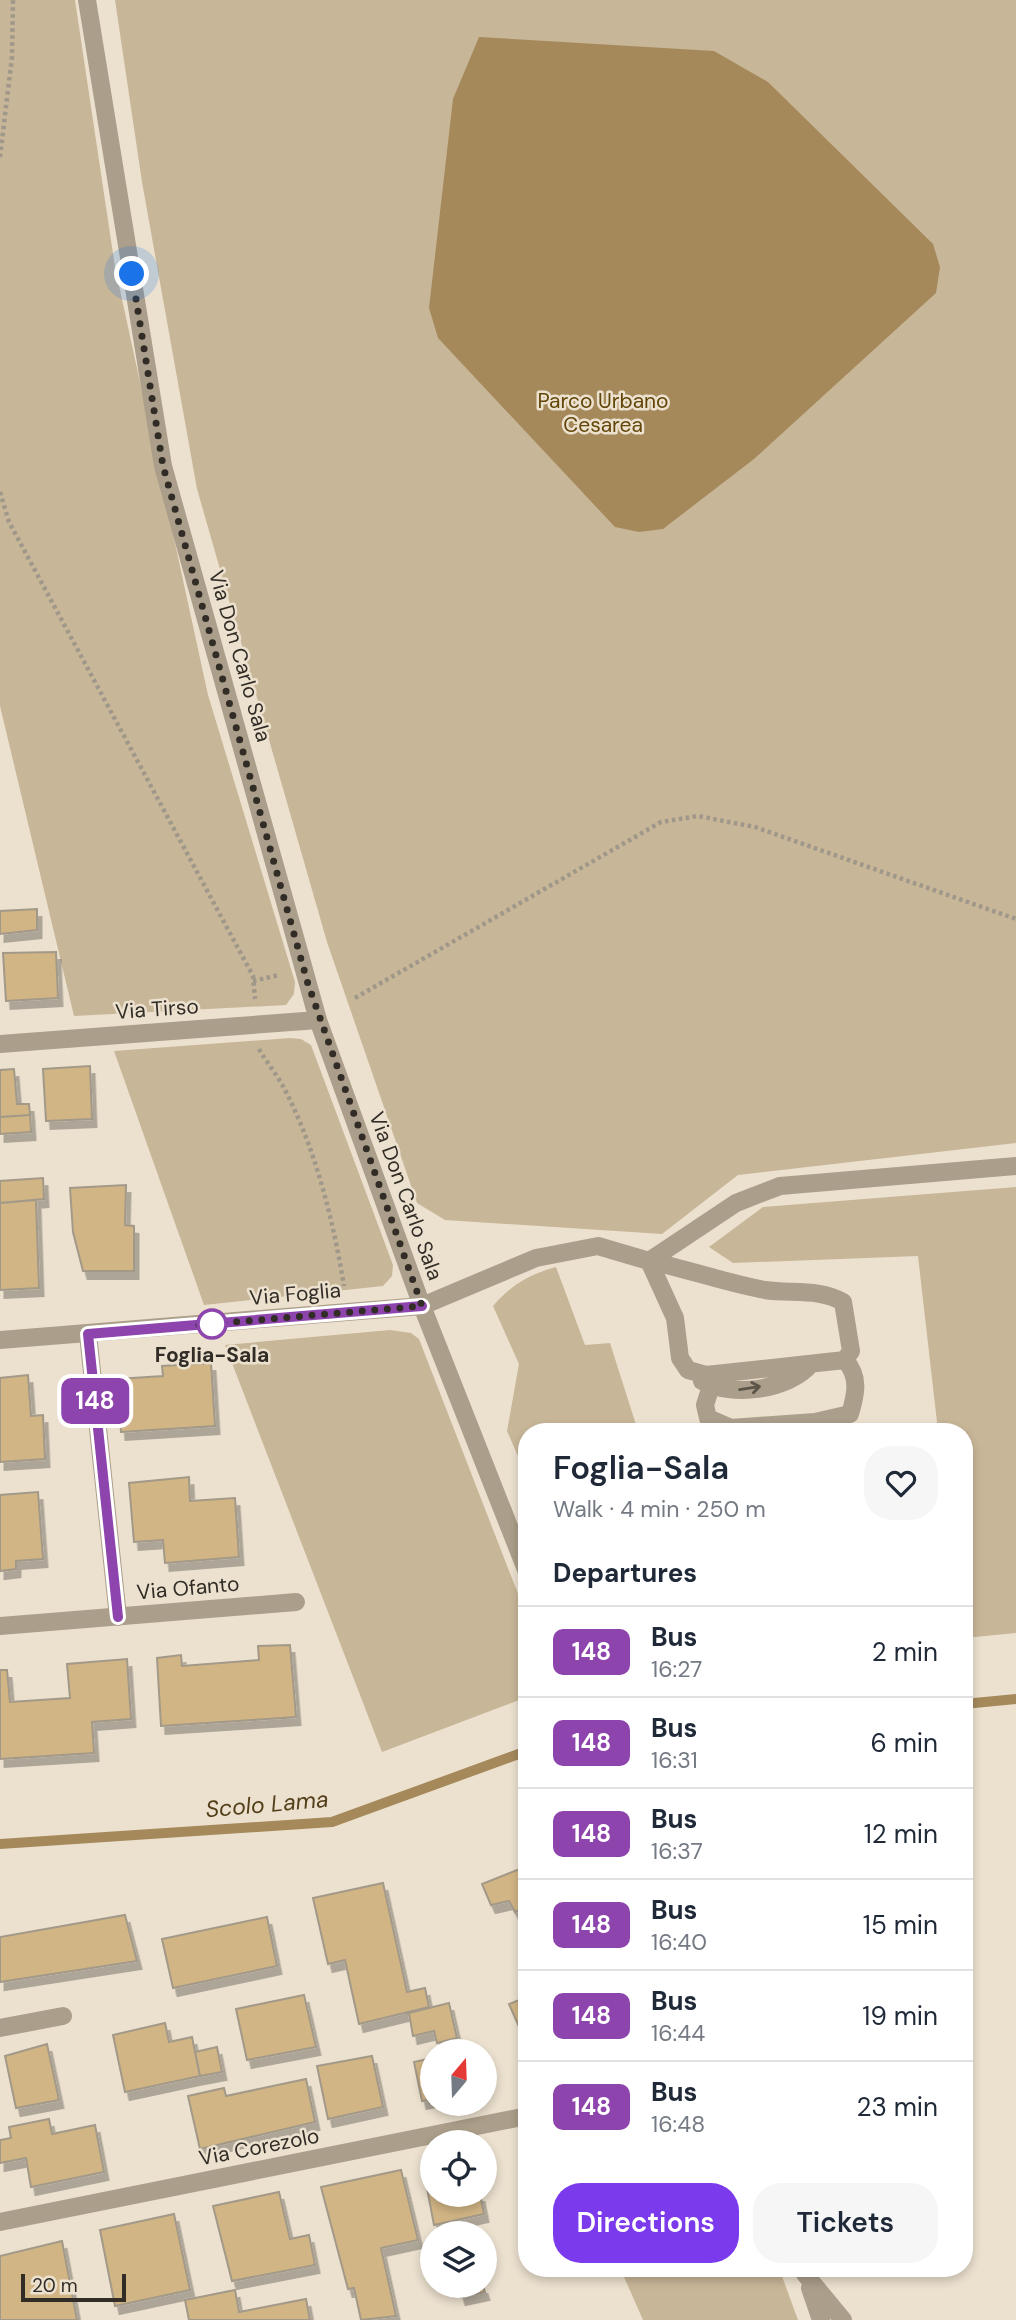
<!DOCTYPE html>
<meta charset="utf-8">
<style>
:root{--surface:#fff;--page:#f6f6f7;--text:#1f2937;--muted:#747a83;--line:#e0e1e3;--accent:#7c3aed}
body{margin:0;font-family:"DM Sans",sans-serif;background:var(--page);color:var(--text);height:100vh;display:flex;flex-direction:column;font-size:26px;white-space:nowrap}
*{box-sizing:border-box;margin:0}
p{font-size:23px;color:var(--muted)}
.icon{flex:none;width:38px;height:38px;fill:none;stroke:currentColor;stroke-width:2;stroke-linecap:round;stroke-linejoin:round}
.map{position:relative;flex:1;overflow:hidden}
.panel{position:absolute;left:518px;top:1423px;width:455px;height:854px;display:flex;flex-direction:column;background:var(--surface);border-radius:28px;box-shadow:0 4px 10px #0003}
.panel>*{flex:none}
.badge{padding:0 14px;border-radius:10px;font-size:24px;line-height:46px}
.needle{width:46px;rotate:19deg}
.fabs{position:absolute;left:420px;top:2039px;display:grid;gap:14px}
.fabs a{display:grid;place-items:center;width:77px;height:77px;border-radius:50%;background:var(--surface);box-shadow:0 4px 10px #0003;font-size:35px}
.scale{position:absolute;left:21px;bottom:18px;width:105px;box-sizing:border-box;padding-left:7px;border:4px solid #312d26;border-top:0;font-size:19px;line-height:24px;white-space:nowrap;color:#312d26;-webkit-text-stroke:5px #ece1cf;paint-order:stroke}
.you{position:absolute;width:35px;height:35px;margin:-18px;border:5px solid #fff;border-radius:50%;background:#1a73e8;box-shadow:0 0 0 10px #1a73e833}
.map>.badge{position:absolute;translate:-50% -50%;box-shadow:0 0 0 4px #fff}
h2{padding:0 35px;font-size:26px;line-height:63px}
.round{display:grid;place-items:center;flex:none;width:74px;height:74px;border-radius:28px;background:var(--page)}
.headline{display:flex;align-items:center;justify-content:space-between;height:119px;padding:0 35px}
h1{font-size:33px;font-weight:600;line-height:52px}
.button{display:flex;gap:14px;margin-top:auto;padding:14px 35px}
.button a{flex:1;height:80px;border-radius:28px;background:var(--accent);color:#fff;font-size:28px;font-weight:600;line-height:80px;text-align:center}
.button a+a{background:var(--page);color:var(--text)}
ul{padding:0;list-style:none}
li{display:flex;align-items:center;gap:21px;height:91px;padding:0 35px;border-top:2px solid var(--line)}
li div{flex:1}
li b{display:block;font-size:26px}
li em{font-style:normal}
li .badge{min-width:77px;font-weight:700;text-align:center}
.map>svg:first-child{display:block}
.green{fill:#c8b698}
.water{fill:#a5895b}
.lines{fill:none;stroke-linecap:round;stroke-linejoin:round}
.stream{stroke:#a5895b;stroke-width:10}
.building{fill:#d2b585;stroke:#a39988;stroke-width:2;filter:url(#shadow)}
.path{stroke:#9f9789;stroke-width:4.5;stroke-dasharray:3.5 3.5;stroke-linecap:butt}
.minor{stroke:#ab9e8a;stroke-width:18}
.oneway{stroke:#5c5549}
.line-casing{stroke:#fff;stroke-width:16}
.line{stroke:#8e44ad;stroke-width:10}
.walk{stroke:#312d26;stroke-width:7;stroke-dasharray:0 12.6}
.stop-dot{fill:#fff;stroke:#8e44ad;stroke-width:3.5}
.labels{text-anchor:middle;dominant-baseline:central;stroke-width:5;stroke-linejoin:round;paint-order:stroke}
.park-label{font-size:21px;fill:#624609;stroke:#ece1cf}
.street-label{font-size:21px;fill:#312d26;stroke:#ece1cf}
.stop-label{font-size:21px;font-weight:bold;fill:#312d26;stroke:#ece1cf}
.water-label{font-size:23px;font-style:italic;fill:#533f19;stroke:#ece1cf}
</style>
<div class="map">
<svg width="1016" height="2320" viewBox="0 0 1016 2320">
<defs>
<filter id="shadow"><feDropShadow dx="4.5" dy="8" stdDeviation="0" flood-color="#0004"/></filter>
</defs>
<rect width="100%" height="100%" fill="#ece1cf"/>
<!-- green -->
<path class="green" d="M 0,0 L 75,0 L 115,267 L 208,695 L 295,982 L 294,994 L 286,1005 L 74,1016 L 0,706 Z
M 115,0 L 1016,0 L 1016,1143 L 738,1175 L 662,1234 L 445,1220 L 417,1203 L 327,942 L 197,489 L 142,182 Z
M 290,1038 L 301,1039 L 311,1045 L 393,1265 L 392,1276 L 383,1286 L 204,1305 L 114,1051 Z
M 1016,1187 L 1016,1633 L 964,1638 L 964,1432 L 938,1431 L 918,1256 L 733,1263 L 709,1247 L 763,1207 Z
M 556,1267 L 585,1345 L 610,1343 L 638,1431 L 527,1432 L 527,1477 L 507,1431 L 519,1364 L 493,1306 C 511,1285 530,1274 556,1267 Z
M 390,1330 L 411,1333 L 419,1339 L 527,1617 L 527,1697 L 382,1752 L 225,1345 Z
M 620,2268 L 779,2268 L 798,2320 L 643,2320 Z"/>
<!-- water -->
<path class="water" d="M 479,37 L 714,51 L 768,82 L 933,244 L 940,267 L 936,293 L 754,459 L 663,529 L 639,532 L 615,527 L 438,338 L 429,308 L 453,99 Z"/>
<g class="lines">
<!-- stream -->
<path class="stream" d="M 964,1704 L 1016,1699
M 0,1844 L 332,1822 L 527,1751"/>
</g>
<!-- building -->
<path class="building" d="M 37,909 L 37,930 L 0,934 L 0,911 Z
M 56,952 L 58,998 L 6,1001 L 3,953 Z
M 90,1066 L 92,1119 L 46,1121 L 43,1069 Z
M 14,1069 L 17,1104 L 29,1104 L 30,1115 L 0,1117 L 0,1070 Z
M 30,1115 L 31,1132 L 0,1134 L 0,1117 Z
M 43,1178 L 44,1199 L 0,1203 L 0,1181 Z
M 126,1185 L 125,1225 L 134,1226 L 134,1271 L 83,1271 L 73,1232 L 70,1188 Z
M 36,1200 L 39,1288 L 0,1290 L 0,1203 Z
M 211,1363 L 215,1426 L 121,1432 L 117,1379 L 163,1376 L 162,1366 Z
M 28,1375 L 31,1416 L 43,1415 L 45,1459 L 0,1462 L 0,1378 Z
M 189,1477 L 190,1501 L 235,1498 L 239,1557 L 165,1563 L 163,1540 L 134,1542 L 129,1483 Z
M 38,1492 L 43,1559 L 16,1561 L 16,1569 L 0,1571 L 0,1495 Z
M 290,1645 L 296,1717 L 161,1726 L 157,1658 L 181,1655 L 182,1666 L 259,1660 L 258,1646 Z
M 127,1659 L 131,1719 L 92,1722 L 94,1753 L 0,1759 L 0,1670 L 7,1670 L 10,1702 L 70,1698 L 67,1664 Z
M 527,1866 L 527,1907 L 515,1912 L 509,1901 L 491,1905 L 482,1884 Z
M 383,1883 L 407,1992 L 425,1988 L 429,2007 L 359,2024 L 345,1960 L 328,1964 L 313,1898 Z
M 125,1915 L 137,1961 L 0,1982 L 0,1937 Z
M 267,1917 L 277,1966 L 173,1988 L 162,1939 Z
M 304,1995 L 316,2047 L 247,2060 L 236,2009 Z
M 527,1997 L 527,2037 L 524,2038 L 509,2004 Z
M 449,2003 L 457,2038 L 437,2043 L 434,2031 L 413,2036 L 409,2013 Z
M 165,2023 L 169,2042 L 192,2037 L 200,2076 L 125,2092 L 113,2035 Z
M 47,2044 L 59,2100 L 16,2108 L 5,2056 Z
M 217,2047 L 222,2072 L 200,2076 L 195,2052 Z
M 372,2056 L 383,2107 L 328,2119 L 317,2066 Z
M 432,2058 L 432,2099 L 422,2101 L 414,2062 Z
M 306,2079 L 315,2122 L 200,2149 L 188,2096 L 224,2088 L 226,2096 Z
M 49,2119 L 52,2134 L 95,2125 L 104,2172 L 31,2187 L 26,2158 L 0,2163 L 0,2140 L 11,2138 L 9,2127 Z
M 432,2160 L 432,2194 L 480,2194 L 484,2214 L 434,2225 L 422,2162 Z
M 401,2170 L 418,2240 L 381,2248 L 396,2316 L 361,2320 L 354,2288 L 348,2289 L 321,2187 Z
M 279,2192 L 290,2239 L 309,2235 L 315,2265 L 232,2281 L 213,2206 Z
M 174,2214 L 190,2290 L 115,2306 L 100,2230 Z
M 62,2241 L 77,2320 L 0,2320 L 0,2256 Z
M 458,2286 L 483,2286 L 485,2292 L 461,2297 Z
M 235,2290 L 239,2312 L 306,2299 L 310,2320 L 189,2320 L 185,2300 Z"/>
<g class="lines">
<!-- path -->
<path class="path" d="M 0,157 L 12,57 L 13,0
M 0,492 L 9,522 L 253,976 L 255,999
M 253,981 L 279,975
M 355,998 L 661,822 L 698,816 L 755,827 L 1016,919
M 259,1049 C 267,1063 278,1076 285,1090 C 316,1150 333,1220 344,1286"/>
<!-- minor -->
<path class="minor" d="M 87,0 L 163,466 L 303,966 L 318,1020 L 422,1306 L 527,1572
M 0,1044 L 318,1020
M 649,1261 C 688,1269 726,1283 765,1290 C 791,1294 819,1288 843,1302 L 851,1351 L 845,1360 L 706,1375 L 688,1370 L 680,1358 L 675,1318 Z
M 88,1334 L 118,1617
M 0,1340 L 422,1306 L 536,1258 L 598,1246 L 649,1261 L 736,1203 L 780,1186 L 1016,1166
M 702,1381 C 732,1398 789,1390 811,1364
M 711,1386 L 705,1405 L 708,1418 L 731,1428 L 815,1422 L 850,1414 C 856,1394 860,1377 845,1360
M 0,1626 L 296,1602
M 0,2028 L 63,2016
M 0,2222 L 527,2116
M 805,2274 L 843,2320
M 810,2288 L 821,2320"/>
</g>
<!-- one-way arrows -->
<defs><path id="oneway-shaft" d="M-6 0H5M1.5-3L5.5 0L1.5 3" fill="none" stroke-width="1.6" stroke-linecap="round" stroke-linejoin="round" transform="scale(1.75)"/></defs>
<use class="oneway" href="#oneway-shaft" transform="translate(750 1388) rotate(-9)"/>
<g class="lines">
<defs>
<path id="line" d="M 118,1617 L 88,1334 L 422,1306"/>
</defs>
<!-- line casing -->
<use href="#line" class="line-casing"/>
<!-- line -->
<use href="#line" class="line"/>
<!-- walk -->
<path class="walk" d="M 132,274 L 163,466 L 308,984 L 422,1306 L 199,1325 L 212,1324"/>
</g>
<!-- markers -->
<circle class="stop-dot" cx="212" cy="1324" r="14"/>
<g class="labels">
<!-- park labels -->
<g class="park-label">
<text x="603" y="401">Parco Urbano<tspan x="603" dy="24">Cesarea</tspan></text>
</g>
<!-- street labels -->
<g class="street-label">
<text transform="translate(240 656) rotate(74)">Via Don Carlo Sala</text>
<text transform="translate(157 1009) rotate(-4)">Via Tirso</text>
<text transform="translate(406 1196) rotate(70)">Via Don Carlo Sala</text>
<text transform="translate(295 1294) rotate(-5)">Via Foglia</text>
<text transform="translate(188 1588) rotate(-5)">Via Ofanto</text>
<text transform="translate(259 2147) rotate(-11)">Via Corezolo</text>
</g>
<!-- stop labels -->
<g class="stop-label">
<text x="212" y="1355">Foglia-Sala</text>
</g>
<!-- water labels -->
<g class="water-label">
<text transform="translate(267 1804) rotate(-5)">Scolo Lama</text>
</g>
</g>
</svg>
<div class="fabs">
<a><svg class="needle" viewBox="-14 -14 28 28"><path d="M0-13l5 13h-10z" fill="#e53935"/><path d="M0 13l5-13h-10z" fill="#747a83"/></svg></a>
<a><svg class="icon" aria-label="locate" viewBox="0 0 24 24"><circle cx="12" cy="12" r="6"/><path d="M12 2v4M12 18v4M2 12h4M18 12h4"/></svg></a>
<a><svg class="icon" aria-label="layers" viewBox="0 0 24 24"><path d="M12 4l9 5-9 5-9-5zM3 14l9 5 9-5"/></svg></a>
</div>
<div class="scale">20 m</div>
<div class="you" style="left:132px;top:274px"></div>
<b class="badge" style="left:95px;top:1401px;background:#8e44ad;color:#fff">148</b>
<section class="panel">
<div class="headline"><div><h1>Foglia-Sala</h1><p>Walk · 4 min · 250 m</p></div><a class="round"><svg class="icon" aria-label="heart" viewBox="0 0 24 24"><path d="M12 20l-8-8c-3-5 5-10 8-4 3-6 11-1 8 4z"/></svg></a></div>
<h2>Departures</h2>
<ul>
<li><span class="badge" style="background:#8e44ad;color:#fff">148</span><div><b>Bus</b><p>16:27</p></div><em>2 min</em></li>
<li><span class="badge" style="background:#8e44ad;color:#fff">148</span><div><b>Bus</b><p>16:31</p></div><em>6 min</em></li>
<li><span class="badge" style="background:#8e44ad;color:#fff">148</span><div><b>Bus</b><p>16:37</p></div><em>12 min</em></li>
<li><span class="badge" style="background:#8e44ad;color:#fff">148</span><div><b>Bus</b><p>16:40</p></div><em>15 min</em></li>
<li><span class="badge" style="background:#8e44ad;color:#fff">148</span><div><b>Bus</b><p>16:44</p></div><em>19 min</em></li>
<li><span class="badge" style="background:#8e44ad;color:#fff">148</span><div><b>Bus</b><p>16:48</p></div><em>23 min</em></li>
</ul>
<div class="button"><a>Directions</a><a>Tickets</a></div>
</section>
</div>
